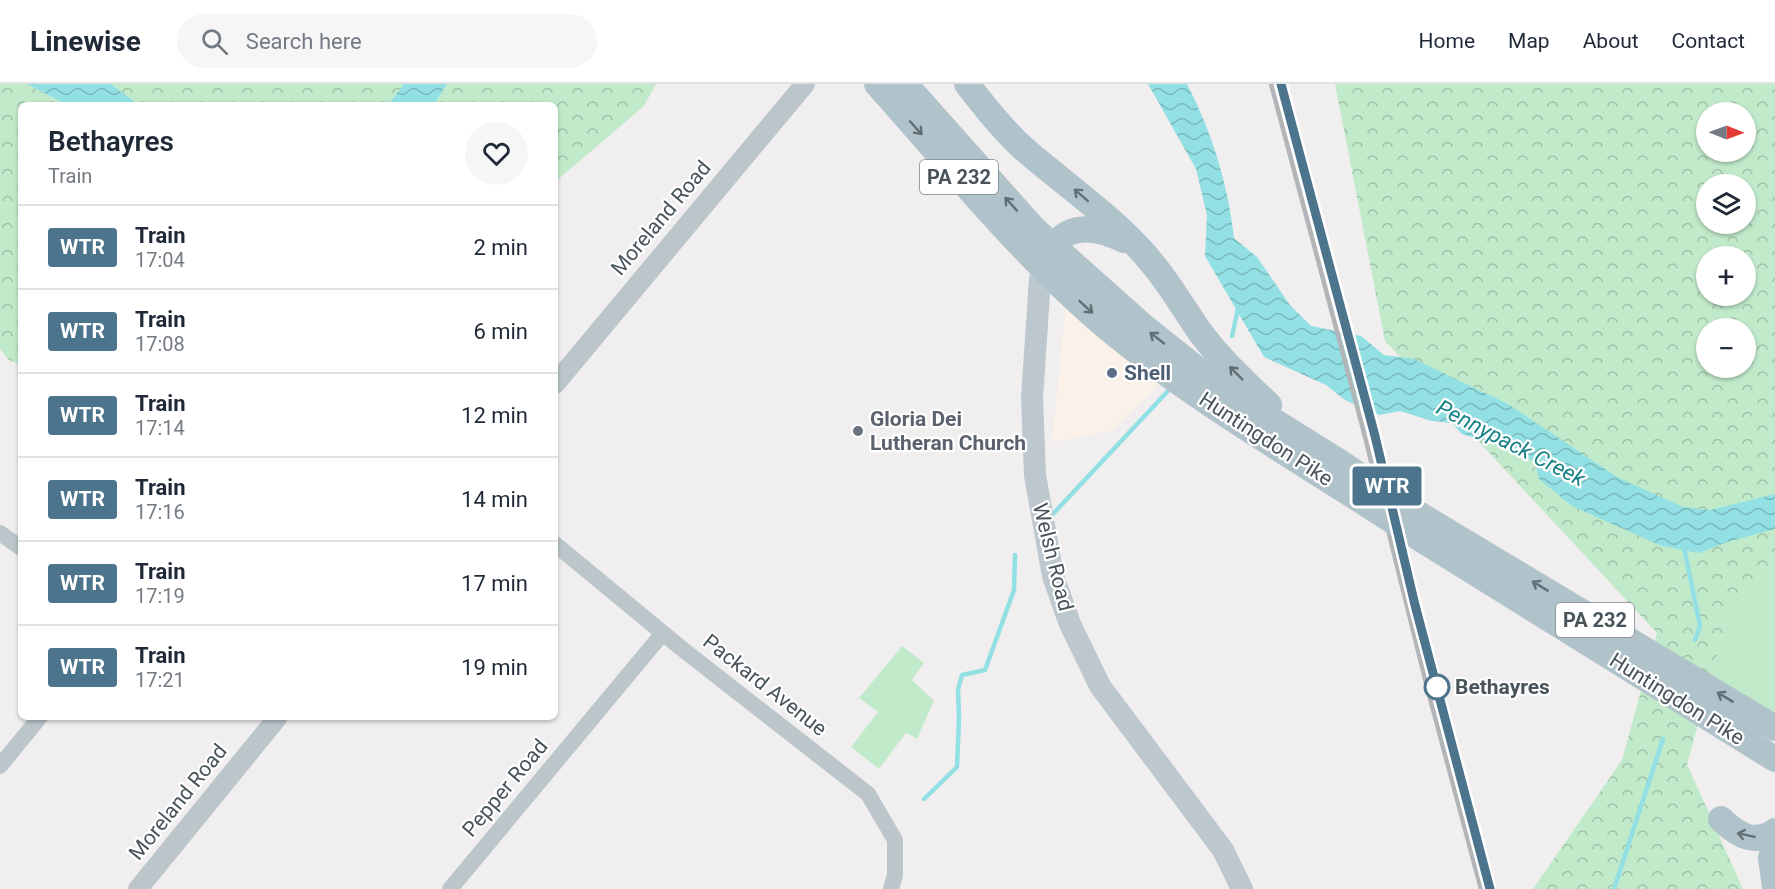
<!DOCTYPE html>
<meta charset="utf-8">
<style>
:root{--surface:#fff;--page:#f6f6f7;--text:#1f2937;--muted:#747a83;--line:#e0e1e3}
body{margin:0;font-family:Roboto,sans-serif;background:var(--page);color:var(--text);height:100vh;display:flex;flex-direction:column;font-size:22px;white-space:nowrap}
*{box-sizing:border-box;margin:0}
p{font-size:20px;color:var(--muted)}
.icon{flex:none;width:33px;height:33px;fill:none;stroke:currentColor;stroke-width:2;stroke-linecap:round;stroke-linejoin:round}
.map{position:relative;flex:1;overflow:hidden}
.drawer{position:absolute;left:18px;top:18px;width:540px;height:618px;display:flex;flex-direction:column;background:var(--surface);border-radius:9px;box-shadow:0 2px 4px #0004}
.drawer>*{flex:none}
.badge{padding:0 12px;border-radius:4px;font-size:21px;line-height:39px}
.needle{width:39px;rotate:91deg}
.fabs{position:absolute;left:1696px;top:18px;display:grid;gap:12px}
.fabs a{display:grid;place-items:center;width:60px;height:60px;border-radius:50%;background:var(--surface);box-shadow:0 2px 4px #0004;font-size:30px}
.map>.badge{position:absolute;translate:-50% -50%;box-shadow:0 0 0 3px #fff}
.round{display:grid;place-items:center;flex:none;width:63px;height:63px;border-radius:32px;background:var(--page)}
.head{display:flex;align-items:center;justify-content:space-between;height:102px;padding:0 30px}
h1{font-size:28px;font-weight:600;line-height:45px}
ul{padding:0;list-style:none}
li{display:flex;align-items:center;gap:18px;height:84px;padding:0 30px;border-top:2px solid var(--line)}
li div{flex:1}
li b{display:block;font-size:22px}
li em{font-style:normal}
li .badge{min-width:66px;font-weight:700;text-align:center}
header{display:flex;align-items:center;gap:36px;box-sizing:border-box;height:84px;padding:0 30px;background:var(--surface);border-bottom:2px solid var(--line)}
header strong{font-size:28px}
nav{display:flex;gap:33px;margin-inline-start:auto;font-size:21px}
.search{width:420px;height:54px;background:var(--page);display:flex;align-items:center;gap:15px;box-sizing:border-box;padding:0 21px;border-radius:33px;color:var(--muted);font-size:22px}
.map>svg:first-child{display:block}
.commercial{fill:#faf2e9}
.green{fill:#c1eaca}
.forest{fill:url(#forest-crowns);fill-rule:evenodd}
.water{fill:url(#water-waves)}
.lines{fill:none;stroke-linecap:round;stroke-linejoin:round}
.stream{stroke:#92e0e3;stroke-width:4.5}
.minor{stroke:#bbc5ca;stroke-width:16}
.tertiary{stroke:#bbc5ca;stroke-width:20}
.secondary{stroke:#bcc8ce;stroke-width:22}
.primary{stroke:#b0c2ca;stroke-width:26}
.rail{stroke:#b1b5b8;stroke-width:4.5}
.primary-bridge{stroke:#b0c2ca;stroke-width:26}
.oneway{stroke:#627076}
.line-casing{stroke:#fff;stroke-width:14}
.line{stroke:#4c748c;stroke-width:9}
.service-dot{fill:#5c6f8a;stroke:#fff;stroke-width:2}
.worship-dot{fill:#6b7280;stroke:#fff;stroke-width:2}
.stop-dot{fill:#fff;stroke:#4c748c;stroke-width:3}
.labels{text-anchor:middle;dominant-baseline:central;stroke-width:4.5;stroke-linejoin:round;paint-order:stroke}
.shield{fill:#fff;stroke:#7f878c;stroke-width:1.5}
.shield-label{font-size:20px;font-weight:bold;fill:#48545a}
.street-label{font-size:21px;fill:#48545a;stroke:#fff}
.service-label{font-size:21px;font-weight:bold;fill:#4e5e75;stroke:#fff;text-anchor:start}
.worship-label{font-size:21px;font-weight:bold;fill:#5b616d;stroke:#fff;text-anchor:start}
.stop-label{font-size:21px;font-weight:bold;fill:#48545a;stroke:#fff;text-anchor:start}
.water-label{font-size:22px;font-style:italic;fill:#198286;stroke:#fff}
</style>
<header>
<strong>Linewise</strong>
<div class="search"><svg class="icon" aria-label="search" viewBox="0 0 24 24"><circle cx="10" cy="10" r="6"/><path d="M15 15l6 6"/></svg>Search here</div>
<nav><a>Home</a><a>Map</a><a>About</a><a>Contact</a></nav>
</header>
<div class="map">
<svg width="1775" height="805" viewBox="0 0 1775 805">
<defs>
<pattern id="forest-crowns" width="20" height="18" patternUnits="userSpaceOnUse" patternTransform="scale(1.5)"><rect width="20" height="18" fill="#c1eaca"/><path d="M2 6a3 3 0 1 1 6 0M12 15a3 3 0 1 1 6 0" fill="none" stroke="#9fc0a7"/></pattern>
<pattern id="water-waves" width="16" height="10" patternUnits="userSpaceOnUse" patternTransform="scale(1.5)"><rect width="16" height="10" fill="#92e0e3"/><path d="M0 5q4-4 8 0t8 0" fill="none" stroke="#79b8bb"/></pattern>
</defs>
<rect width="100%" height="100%" fill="#f1eeef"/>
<!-- commercial -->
<path class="commercial" d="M 1066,219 L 1160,300 L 1111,347 L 1052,358 Z"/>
<!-- green -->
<path class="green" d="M 1775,474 L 1775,644 L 1708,604 L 1727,535 Z
M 902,562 L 924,579 L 912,596 L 934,617 L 917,655 L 906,649 L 879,685 L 851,663 L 878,628 L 859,614 Z"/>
<!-- forest -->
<path class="forest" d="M 0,0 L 27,0 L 67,21 L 21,21 L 21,281 L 9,276 L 0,265 Z
M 111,0 L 404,0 L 388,21 L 139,21 Z
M 447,0 L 656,0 L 644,22 L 555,98 L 555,21 L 434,21 Z
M 1335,0 L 1775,0 L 1775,474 L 1727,535 L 1687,680 L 1743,805 L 1533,805 L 1622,676 L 1657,549 L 1385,257 ZM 1707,28 L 1746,28 L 1746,68 L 1707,68 ZM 1707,100 L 1746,100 L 1746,140 L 1707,140 ZM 1707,172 L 1746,172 L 1746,212 L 1707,212 ZM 1707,244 L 1746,244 L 1746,284 L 1707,284 Z"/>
<!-- water -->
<path class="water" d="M 27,0 L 111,0 L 139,21 L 67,21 Z
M 404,0 L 447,0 L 434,21 L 388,21 Z
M 1148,0 L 1187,0 C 1212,48 1228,100 1234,154 L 1257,173 L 1290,221 L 1311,242 L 1361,252 L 1384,271 L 1414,275 L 1483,308 L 1508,320 L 1617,393 L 1683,423 L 1710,426 L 1775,410 L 1775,445 L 1727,458 L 1699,469 L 1662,462 L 1572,422 L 1539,395 L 1535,378 L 1500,362 L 1462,350 L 1452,339 L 1432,337 L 1400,327 L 1379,331 L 1345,316 L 1326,301 L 1264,273 L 1205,172 L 1207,131 L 1196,85 Z"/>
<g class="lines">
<!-- stream -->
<path class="stream" d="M 1232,252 L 1238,225
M 1053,430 L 1167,308
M 1682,463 L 1685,468 L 1700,542 L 1695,556
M 924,715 L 957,683 L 959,635 L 958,605 L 962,591 L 985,586 L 1014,506 L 1015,471
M 1614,805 L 1663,655"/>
<!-- minor -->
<path class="minor" d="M 0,449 L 21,464
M 555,460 L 681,564 L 868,710 L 895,756 L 895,791 L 891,805
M 0,682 L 40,633
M 450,805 L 663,549"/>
<!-- tertiary -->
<path class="tertiary" d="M 555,300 L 805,0
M 138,805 L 278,633"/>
<!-- secondary -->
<path class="secondary" d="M 1049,169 L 1040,195 L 1032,314 L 1035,391 L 1053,492 L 1070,540 L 1100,602 L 1223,766 L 1242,805"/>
<!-- primary -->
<path class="primary" d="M 877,0 C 954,86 1027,178 1116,251 C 1188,309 1268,358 1346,407
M 905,0 L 1034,145 L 1144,243 L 1218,302 L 1341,379
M 967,0 C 985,23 1003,46 1024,65 C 1062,98 1104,127 1138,163 C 1163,189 1180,219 1200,248 C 1220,275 1245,298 1269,321
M 1051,162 C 1056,159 1062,153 1067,150 C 1085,140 1107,148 1124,156
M 1415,428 L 1775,644
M 1424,457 L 1775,675
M 1721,735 C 1736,750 1754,762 1775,747
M 1775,760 L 1771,774 L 1775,803"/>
<!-- rail -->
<path class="rail" d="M 1271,0 L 1363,345 L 1428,607 L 1481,805
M 1281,0 L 1331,191
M 1340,223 L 1375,352 L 1395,435
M 1430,578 L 1444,630"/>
<!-- primary-bridge -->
<path class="primary-bridge" d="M 1341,379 L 1415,428
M 1346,407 L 1424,457"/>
</g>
<!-- one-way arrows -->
<defs><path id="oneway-shaft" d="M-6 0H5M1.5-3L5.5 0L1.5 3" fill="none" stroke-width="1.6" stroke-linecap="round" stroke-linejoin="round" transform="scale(1.5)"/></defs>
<g class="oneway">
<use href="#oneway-shaft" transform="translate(916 44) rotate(48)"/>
<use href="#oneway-shaft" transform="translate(1081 111) rotate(-139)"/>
<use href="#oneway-shaft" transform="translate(1011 120) rotate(-132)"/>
<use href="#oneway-shaft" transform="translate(1086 223) rotate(42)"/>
<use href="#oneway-shaft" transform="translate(1157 254) rotate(-142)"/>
<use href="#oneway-shaft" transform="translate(1236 289) rotate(-135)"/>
<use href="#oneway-shaft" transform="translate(1540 502) rotate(-149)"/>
<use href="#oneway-shaft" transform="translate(1725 613) rotate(-149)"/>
<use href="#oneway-shaft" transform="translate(1746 751) rotate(-168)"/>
</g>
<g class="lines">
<defs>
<path id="line" d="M 1281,0 L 1375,352 L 1415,521 L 1490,805"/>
</defs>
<!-- line casing -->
<use href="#line" class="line-casing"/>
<!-- line -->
<use href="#line" class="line"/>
</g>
<!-- markers -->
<circle class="service-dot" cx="1112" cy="289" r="6"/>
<circle class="worship-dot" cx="858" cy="347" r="6"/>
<circle class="stop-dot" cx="1437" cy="603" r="12"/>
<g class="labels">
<!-- shield labels -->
<g class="shield">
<rect x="920" y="76" width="78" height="34" rx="4.5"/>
<rect x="1556" y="519" width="78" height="34" rx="4.5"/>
</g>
<g class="shield-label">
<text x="959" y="93">PA 232</text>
<text x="1595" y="536">PA 232</text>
</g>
<!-- street labels -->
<g class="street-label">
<text transform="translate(661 134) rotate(-50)">Moreland Road</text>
<text transform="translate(1266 355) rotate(33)">Huntingdon Pike</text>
<text transform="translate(1053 473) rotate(76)">Welsh Road</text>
<text transform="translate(765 601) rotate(38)">Packard Avenue</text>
<text transform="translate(1677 615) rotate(32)">Huntingdon Pike</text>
<text transform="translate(505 704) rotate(-50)">Pepper Road</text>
<text transform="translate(178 718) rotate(-51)">Moreland Road</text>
</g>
<!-- service labels -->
<g class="service-label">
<text x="1124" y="289">Shell</text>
</g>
<!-- worship labels -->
<g class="worship-label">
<text x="870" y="335">Gloria Dei<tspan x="870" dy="24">Lutheran Church</tspan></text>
</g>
<!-- stop labels -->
<g class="stop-label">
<text x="1455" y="603">Bethayres</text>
</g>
<!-- water labels -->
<g class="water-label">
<text transform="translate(1511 359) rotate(27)">Pennypack Creek</text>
</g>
</g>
</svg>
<div class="fabs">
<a><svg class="needle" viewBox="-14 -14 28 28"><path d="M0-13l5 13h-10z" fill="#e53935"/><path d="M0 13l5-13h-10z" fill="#747a83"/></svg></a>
<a><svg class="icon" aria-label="layers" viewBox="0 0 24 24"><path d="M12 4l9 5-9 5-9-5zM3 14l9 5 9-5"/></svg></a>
<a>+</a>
<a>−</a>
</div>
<b class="badge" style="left:1387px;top:402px;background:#4c748c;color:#fff">WTR</b>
<section class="drawer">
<div class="head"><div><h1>Bethayres</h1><p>Train</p></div><a class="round"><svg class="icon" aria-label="heart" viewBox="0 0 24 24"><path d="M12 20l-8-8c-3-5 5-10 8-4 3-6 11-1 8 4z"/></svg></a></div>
<ul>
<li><span class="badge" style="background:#4c748c;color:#fff">WTR</span><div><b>Train</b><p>17:04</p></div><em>2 min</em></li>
<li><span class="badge" style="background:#4c748c;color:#fff">WTR</span><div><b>Train</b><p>17:08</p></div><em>6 min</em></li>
<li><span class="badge" style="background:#4c748c;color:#fff">WTR</span><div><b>Train</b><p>17:14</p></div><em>12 min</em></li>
<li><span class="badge" style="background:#4c748c;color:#fff">WTR</span><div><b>Train</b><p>17:16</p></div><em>14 min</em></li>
<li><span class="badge" style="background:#4c748c;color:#fff">WTR</span><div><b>Train</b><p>17:19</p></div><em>17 min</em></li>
<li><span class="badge" style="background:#4c748c;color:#fff">WTR</span><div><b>Train</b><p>17:21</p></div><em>19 min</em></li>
</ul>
</section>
</div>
